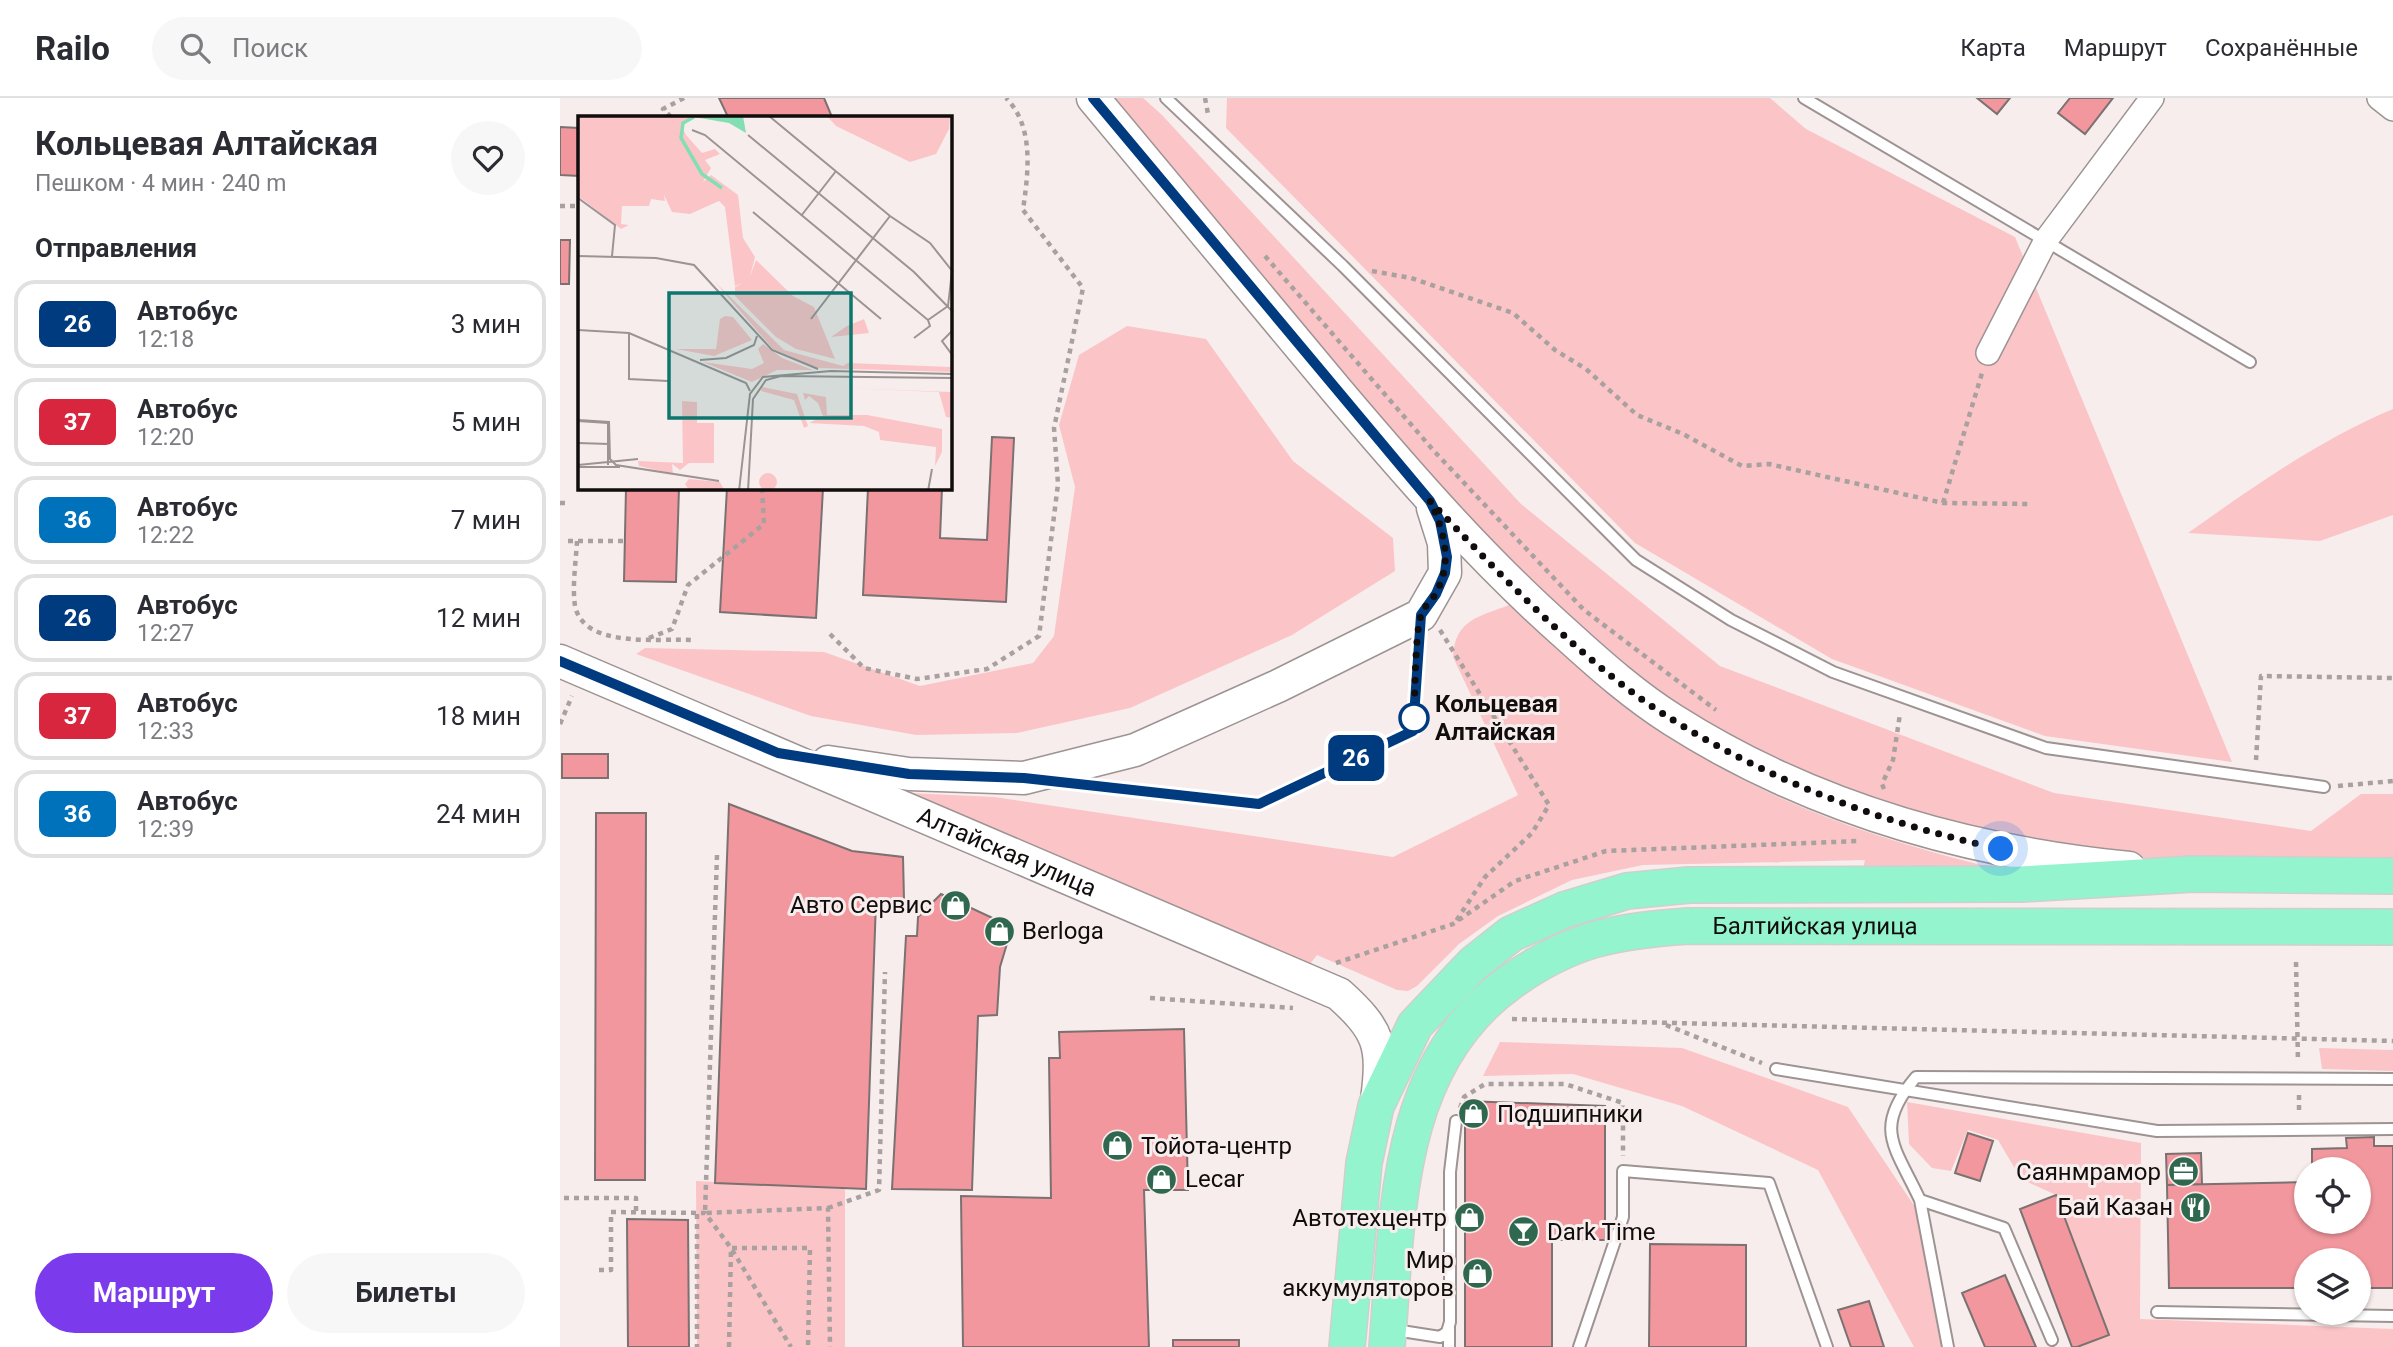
<!DOCTYPE html>
<html lang="ru">
<meta charset="utf-8">
<style>
:root{--surface:#fff;--page:#f7f7f7;--text:#2b2b33;--muted:#7c7c81;--line:#e1e1e2;--accent:#7c3aed}
body{margin:0;font-family:Roboto,sans-serif;background:var(--page);color:var(--text);height:100vh;display:flex;flex-direction:column;font-size:26px;white-space:nowrap}
*{box-sizing:border-box;margin:0}
p{font-size:23px;color:var(--muted)}
.icon{flex:none;width:38px;height:38px;fill:none;stroke:currentColor;stroke-width:2;stroke-linecap:round;stroke-linejoin:round}
.map{position:relative;flex:1;overflow:hidden}
.panel{display:flex;flex-direction:column;background:var(--surface);width:560px}
.panel>*{flex:none}
.badge{padding:0 14px;border-radius:10px;font-size:24px;line-height:46px}
.buttons{position:absolute;left:1734px;top:1059px;display:grid;gap:14px}
.buttons a{display:grid;place-items:center;width:77px;height:77px;border-radius:50%;background:var(--surface);box-shadow:0 2px 5px #0004;font-size:35px}
.you{position:absolute;width:35px;height:35px;margin:-18px;border:5px solid #fff;border-radius:50%;background:#1a73e8;box-shadow:0 0 0 10px #1a73e833}
.map>.badge{position:absolute;translate:-50% -50%;box-shadow:0 0 0 4px #fff}
h2{padding:0 35px;font-size:26px;line-height:63px}
.round{display:grid;place-items:center;flex:none;width:74px;height:74px;border-radius:37px;background:var(--page)}
.summary{display:flex;align-items:center;justify-content:space-between;height:119px;padding:0 35px}
h1{font-size:33px;font-weight:700;line-height:52px}
.cta{display:flex;gap:14px;margin-top:auto;padding:14px 35px}
.cta a{flex:1;height:80px;border-radius:42px;background:var(--accent);color:#fff;font-size:28px;font-weight:700;line-height:80px;text-align:center}
.cta a+a{background:var(--page);color:var(--text)}
ul{padding:0;list-style:none}
li{display:flex;align-items:center;gap:21px;height:88px;margin:0 14px 10px;padding:0 21px;border:4px solid var(--line);border-radius:21px}
li div{flex:1}
li b{display:block;font-size:26px}
li em{font-style:normal}
li .badge{min-width:77px;font-weight:700;text-align:center}
header{display:flex;align-items:center;gap:42px;box-sizing:border-box;height:98px;padding:0 35px;background:var(--surface);border-bottom:2px solid var(--line)}
header strong{font-size:33px}
nav{display:flex;gap:38px;margin-inline-start:auto;font-size:24px}
.search{width:490px;height:63px;background:var(--page);display:flex;align-items:center;gap:18px;box-sizing:border-box;padding:0 24px;border-radius:38px;color:var(--muted);font-size:26px}
main{display:flex;flex:1;min-height:0}
.map>svg:first-child{display:block}
.green{fill:#fbc5c7}
.building{fill:#f2979d;stroke:#7b7171;stroke-width:2}
.lines{fill:none;stroke-linecap:round;stroke-linejoin:round}
.lane-casing{stroke:#9d9393;stroke-width:14}
.street-casing{stroke:#9d9393;stroke-width:26}
.secondary-casing{stroke:#9d9393;stroke-width:35}
.primary-casing{stroke:#cfcfcf;stroke-width:38}
.path{stroke:#a9a0a0;stroke-width:4.5;stroke-dasharray:5 5;stroke-linecap:butt}
.lane{stroke:#fff;stroke-width:10}
.street{stroke:#fff;stroke-width:23}
.secondary{stroke:#fff;stroke-width:32}
.primary{stroke:#94f4cd;stroke-width:35}
.line-casing{stroke:#fff;stroke-width:16}
.line{stroke:#003b80;stroke-width:10}
.walk{stroke:#110d0d;stroke-width:7;stroke-dasharray:0 12.6}
.stop-dot{fill:#fff;stroke:#003b80;stroke-width:3.5}
.labels{text-anchor:middle;dominant-baseline:central;stroke-width:6;stroke-linejoin:round;paint-order:stroke}
.stop-label{font-size:24px;font-weight:bold;fill:#110d0d;stroke:#f8eded;text-anchor:start}
.street-label{font-size:24px;fill:#110d0d;stroke:#f8eded}
.poi-label{font-size:24px;fill:#110d0d;stroke:#f8eded;text-anchor:end}
.inset-river{fill:none;stroke:#82dfb3;stroke-width:3.5}
.inset-road{fill:none;stroke:#9c9393;stroke-width:2}
.view{fill:#0f766e;fill-opacity:0.15;stroke:#0f766e;stroke-width:3.5}
.inset-edge{fill:none;stroke:#110d0d;stroke-width:3.5}
</style>
<header>
<strong>Railo</strong>
<div class="search"><svg class="icon" aria-label="search" viewBox="0 0 24 24"><circle cx="10" cy="10" r="6"/><path d="M15 15l6 6"/></svg>Поиск</div>
<nav><a>Карта</a><a>Маршрут</a><a>Сохранённые</a></nav>
</header>
<main>
<section class="panel">
<div class="summary"><div><h1>Кольцевая Алтайская</h1><p>Пешком · 4 мин · 240 m</p></div><a class="round"><svg class="icon" aria-label="heart" viewBox="0 0 24 24"><path d="M12 20l-8-8c-3-5 5-10 8-4 3-6 11-1 8 4z"/></svg></a></div>
<h2>Отправления</h2>
<ul>
<li><span class="badge" style="background:#003b80;color:#fff">26</span><div><b>Автобус</b><p>12:18</p></div><em>3 мин</em></li>
<li><span class="badge" style="background:#d7263d;color:#fff">37</span><div><b>Автобус</b><p>12:20</p></div><em>5 мин</em></li>
<li><span class="badge" style="background:#0072bc;color:#fff">36</span><div><b>Автобус</b><p>12:22</p></div><em>7 мин</em></li>
<li><span class="badge" style="background:#003b80;color:#fff">26</span><div><b>Автобус</b><p>12:27</p></div><em>12 мин</em></li>
<li><span class="badge" style="background:#d7263d;color:#fff">37</span><div><b>Автобус</b><p>12:33</p></div><em>18 мин</em></li>
<li><span class="badge" style="background:#0072bc;color:#fff">36</span><div><b>Автобус</b><p>12:39</p></div><em>24 мин</em></li>
</ul>
<div class="cta"><a>Маршрут</a><a>Билеты</a></div>
</section>
<div class="map">
<svg width="1833" height="1249" viewBox="0 0 1833 1249">
<rect width="100%" height="100%" fill="#f8eded"/>
<!-- green -->
<path class="green" d="M 550,0 L 583,0 L 602,17 L 961,406 L 1160,568 L 1494,695 L 1751,733 L 1801,696 L 1833,696 L 1833,767 L 1657,767 L 1476,753 L 1214,670 L 1042,560 L 908,432 Z
M 667,0 L 1210,0 L 1246,31 L 1455,139 L 1672,664 L 1485,638 L 1272,561 L 1075,445 L 666,30 Z
M 567,228 L 646,241 L 733,363 L 833,440 L 835,473 L 732,537 L 570,610 L 457,635 L 356,637 L 251,618 L 76,556 L 85,550 L 264,554 L 360,588 L 473,565 L 494,538 L 515,389 L 499,327 L 519,257 Z
M 1833,311 L 1833,417 L 1760,443 L 1628,435 C 1693,389 1759,342 1833,311 Z
M 949,507 C 1008,560 1066,611 1133,653 C 1227,713 1338,747 1445,773 L 1302,775 L 1305,762 L 1083,767 L 1012,782 L 938,818 L 899,846 L 857,888 L 848,893 L 837,892 L 757,857 L 750,866 L 349,695 L 434,699 L 833,759 L 958,697 L 893,559 C 895,521 919,519 949,507 Z
M 940,944 L 1122,950 L 1288,1009 L 1355,1109 L 1381,1249 L 1354,1249 L 1258,1072 L 1122,1008 L 1013,976 L 923,978 Z
M 1759,950 L 1833,952 L 1833,973 L 1762,971 Z
M 1347,1004 L 1581,1045 L 1580,1221 L 1833,1231 L 1833,1249 L 1517,1249 L 1549,1236 L 1496,1097 L 1461,1081 L 1438,1042 L 1408,1032 L 1391,1073 L 1372,1070 L 1349,1046 Z
M 136,1083 L 285,1091 L 285,1249 L 137,1249 Z"/>
<!-- building -->
<path class="building" d="M 159,0 L 264,0 L 272,19 L 168,19 Z
M 1417,0 L 1450,0 L 1437,16 Z
M 1510,0 L 1553,0 L 1525,36 L 1498,15 Z
M 0,29 L 19,30 L 19,78 L 0,77 Z
M 0,142 L 10,142 L 9,186 L 0,186 Z
M 432,339 L 454,340 L 446,504 L 303,497 L 308,390 L 382,390 L 380,440 L 427,442 Z
M 66,390 L 119,390 L 116,484 L 64,483 Z
M 167,390 L 263,390 L 256,520 L 160,514 Z
M 2,656 L 48,656 L 48,680 L 2,680 Z
M 169,706 L 292,753 L 343,759 L 344,801 L 316,803 L 306,1091 L 155,1085 Z
M 36,715 L 86,715 L 85,1082 L 35,1082 Z
M 381,796 L 452,829 L 440,869 L 437,917 L 418,918 L 412,1092 L 332,1091 L 346,838 L 357,838 L 358,819 Z
M 624,931 L 628,1092 L 584,1092 L 589,1249 L 403,1249 L 401,1098 L 491,1100 L 489,960 L 500,960 L 499,934 Z
M 905,1003 L 1045,1008 L 1045,1142 L 992,1142 L 992,1249 L 905,1249 Z
M 1408,1035 L 1433,1043 L 1420,1083 L 1395,1075 Z
M 1814,1039 L 1814,1048 L 1833,1048 L 1833,1190 L 1799,1190 L 1799,1162 L 1746,1162 L 1746,1190 L 1609,1190 L 1607,1087 L 1746,1084 L 1746,1124 L 1799,1124 L 1799,1071 L 1752,1071 L 1752,1051 L 1787,1050 L 1786,1040 Z
M 1641,1055 L 1642,1086 L 1607,1087 L 1606,1056 Z
M 1496,1097 L 1549,1237 L 1517,1249 L 1512,1249 L 1460,1111 Z
M 67,1121 L 128,1122 L 129,1249 L 68,1249 Z
M 1090,1146 L 1186,1147 L 1186,1249 L 1089,1249 Z
M 1445,1177 L 1476,1249 L 1425,1249 L 1402,1195 Z
M 1309,1203 L 1324,1249 L 1291,1249 L 1278,1212 Z
M 613,1242 L 679,1242 L 679,1249 L 613,1249 Z"/>
<g class="lines">
<defs>
<path id="lane" d="M 606,0 L 783,168 L 1076,462 L 1171,522 L 1273,574 L 1486,650 L 1764,689
M 1244,0 L 1690,264
M 495,683 L 699,706 L 853,633 L 861,521
M 1216,971 L 1597,1033 L 1833,1031
M 1360,1102 L 1388,1249
M 1597,1214 L 1833,1218
M 835,1232 L 880,1239 L 887,1234 L 890,1224 L 890,1074 L 896,1023
M 1492,1242 L 1444,1130 L 1360,1102 C 1335,1048 1312,1031 1356,979 L 1833,981
M 889,1249 L 889,1227
M 1019,1249 L 1063,1119 L 1063,1073 L 1209,1085 L 1267,1249"/>
<path id="street" d="M 1819,0 L 1833,11
M 1428,255 L 1486,142 L 1592,0"/>
<g id="secondary">
<path d="M 533,0 C 615,98 697,196 778,294 C 851,380 923,463 1008,538 C 1041,568 1075,598 1113,622 C 1250,709 1408,754 1569,770"/>
<path id="s1" d="M 0,563 L 779,896 C 820,933 824,948 817,1002"/>
<path d="M 268,664 L 349,676 L 464,680 L 575,652 L 718,588 L 861,517 L 885,475 L 884,445 L 873,410"/>
</g>
<g id="primary">
<path d="M 787,1249 L 804,1065 L 816,1008 L 855,927 L 913,866 L 951,836 L 1004,812 L 1067,793 L 1129,787 L 1461,786 L 1633,776 L 1833,778"/>
<path id="s2" d="M 827,1249 C 838,1120 833,969 949,885 C 1010,841 1054,833 1128,828 L 1833,829"/>
</g>
</defs>
<!-- lane casing -->
<use href="#lane" class="lane-casing"/>
<!-- street casing -->
<use href="#street" class="street-casing"/>
<!-- secondary casing -->
<use href="#secondary" class="secondary-casing"/>
<!-- primary casing -->
<use href="#primary" class="primary-casing"/>
<!-- path -->
<path class="path" d="M 645,0 L 648,16
M 111,19 L 103,11 L 124,0
M 0,108 L 19,108
M 705,158 L 874,353 L 1024,512 L 1156,612
M 812,173 L 851,180 L 953,215 L 995,252 L 1026,271 L 1077,317 L 1123,336 L 1182,368 L 1209,366 L 1383,405 L 1470,406
M 0,405 L 9,405
M 1383,405 L 1422,275
M 8,443 L 65,443
M 17,443 C 16,463 12,488 15,508 C 24,551 98,540 131,542
M 880,532 L 989,707 L 972,735 L 925,779 L 896,823
M 270,536 L 304,570 L 357,581 L 427,571 L 479,538 L 498,386 L 494,330 L 523,190 L 463,112 C 468,76 475,29 446,0
M 89,540 L 112,531 L 128,487 L 204,426 L 202,390
M 0,626 L 12,598
M 1696,662 L 1701,578 L 1833,580
M 1778,688 L 1833,683
M 1324,691 L 1322,686 L 1333,662 L 1340,616
M 157,757 L 145,1115 L 268,1110 L 270,1249
M 1736,864 L 1738,964
M 776,865 L 893,826 L 955,783 L 1046,753 L 1299,743
M 590,900 L 733,910
M 952,921 L 1833,943
M 1106,927 L 1202,965
M 1739,997 L 1739,1017
M 900,1010 L 904,999 L 925,986 L 1005,986 L 1063,1005 L 1063,1058
M 4,1100 L 76,1100 L 76,1114
M 268,1110 L 319,1092 L 325,874
M 137,1116 L 137,1249
M 39,1172 L 51,1172 L 51,1114 L 145,1115 L 171,1150 L 231,1249
M 169,1249 L 171,1150 L 250,1150 L 248,1249"/>
<!-- lane -->
<use href="#lane" class="lane"/>
<!-- street -->
<use href="#street" class="street"/>
<!-- secondary -->
<use href="#secondary" class="secondary"/>
<!-- primary -->
<use href="#primary" class="primary"/>
</g>
<g class="lines">
<defs>
<path id="line" d="M 0,563 L 218,655 L 349,676 L 464,680 L 699,706 L 853,633 L 861,517 L 876,496 L 885,475 L 887,459 L 880,423 L 870,403 L 533,0"/>
</defs>
<!-- line casing -->
<use href="#line" class="line-casing"/>
<!-- line -->
<use href="#line" class="line"/>
<!-- walk -->
<path class="walk" d="M 854,620 C 855,597 855,536 861,517 C 863,509 872,503 876,495 C 893,464 884,432 870,403 C 942,478 1024,567 1113,622 C 1214,685 1325,726 1441,751"/>
</g>
<!-- icons -->
<defs>
<symbol id="shop-disc" viewBox="-11 -11 22 22"><circle r="9.5" fill="#30684f" stroke="#f8eded"/><path d="M-5-2.5h2.3a2.7 3.5 0 0 1 5.4 0H5L5.5 6h-11ZM-1.5-2.5h3a1.5 2.3 0 0 0-3 0Z" fill="#fff"/></symbol>
<symbol id="office-disc" viewBox="-11 -11 22 22"><circle r="9.5" fill="#30684f" stroke="#f8eded"/><path d="M-6-3h4V-5.5h4V-3h4V5H-6ZM-1-4.5V-3h2v-1.5ZM-6 0V1H6V0Z" fill="#fff"/></symbol>
<symbol id="restaurant-disc" viewBox="-11 -11 22 22"><circle r="9.5" fill="#30684f" stroke="#f8eded"/><path d="M-5-6h1v4h1v-4h1v4h1v-4h1v5L-1.5 .5V6h-2V.5L-5-1ZM5-6V6H3V1.5H1.5Q1.5-4 5-6Z" fill="#fff"/></symbol>
<symbol id="bar-disc" viewBox="-11 -11 22 22"><circle r="9.5" fill="#30684f" stroke="#f8eded"/><path d="M-6-5H6L.8 .8V4.5H3.5V6h-7V4.5H-.8V.8Z" fill="#fff"/></symbol>
</defs>
<g fill-rule="evenodd">
<use href="#shop-disc" x="378" y="790" width="35" height="35"/>
<use href="#shop-disc" x="422" y="816" width="35" height="35"/>
<use href="#shop-disc" x="896" y="998" width="35" height="35"/>
<use href="#shop-disc" x="540" y="1030" width="35" height="35"/>
<use href="#office-disc" x="1606" y="1056" width="35" height="35"/>
<use href="#shop-disc" x="584" y="1064" width="35" height="35"/>
<use href="#restaurant-disc" x="1618" y="1092" width="35" height="35"/>
<use href="#shop-disc" x="892" y="1102" width="35" height="35"/>
<use href="#bar-disc" x="946" y="1116" width="35" height="35"/>
<use href="#shop-disc" x="900" y="1158" width="35" height="35"/>
</g>
<!-- markers -->
<circle class="stop-dot" cx="854" cy="620" r="14"/>
<g class="labels">
<!-- stop labels -->
<g class="stop-label">
<text x="875" y="606">Кольцевая<tspan x="875" dy="28">Алтайская</tspan></text>
</g>
<!-- street labels -->
<g class="street-label">
<text stroke="none"><textPath href="#s1" startOffset="486">Алтайская улица</textPath></text>
<text stroke="none"><textPath href="#s2" startOffset="716">Балтийская улица</textPath></text>
</g>
<!-- poi labels -->
<g class="poi-label">
<text x="372" y="807">Авто Сервис</text>
<text x="462" y="833" text-anchor="start">Berloga</text>
<text x="937" y="1016" text-anchor="start">Подшипники</text>
<text x="581" y="1048" text-anchor="start">Тойота-центр</text>
<text x="1601" y="1074">Саянмрамор</text>
<text x="625" y="1081" text-anchor="start">Lecar</text>
<text x="1613" y="1109">Бай Казан</text>
<text x="887" y="1120">Автотехцентр</text>
<text x="987" y="1134" text-anchor="start">Dark Time</text>
<text x="894" y="1162">Мир<tspan x="894" dy="28">аккумуляторов</tspan></text>
</g>
</g>
<!-- overview -->
<g transform="translate(18 18)">
<rect width="374" height="374" fill="#f8eded"/>
<path d="M 0,0 L 115,0 L 104,11 L 108,19 L 124,37 L 137,33 L 142,38 L 127,44 L 133,52 L 125,66 L 133,59 L 160,79 L 165,122 L 177,141 L 172,161 L 178,144 L 215,180 L 236,191 L 257,243 L 218,233 L 198,221 L 157,180 L 157,171 L 165,167 L 157,170 L 147,91 L 141,85 L 112,98 L 94,96 L 86,79 L 87,85 L 73,83 L 71,90 L 44,90 L 43,108 L 51,109 L 43,113 L 0,80 ZM 249,0 L 372,0 L 371,13 L 358,38 L 332,46 L 258,10 ZM 136,165 L 206,234 L 265,250 L 270,247 L 374,251 L 374,256 L 238,252 L 195,233 ZM 147,200 L 155,201 L 174,224 L 136,240 L 98,233 L 138,233 L 142,203 ZM 286,203 L 291,217 L 253,221 L 269,210 ZM 185,228 L 204,242 L 235,254 L 199,254 L 174,266 L 125,246 L 174,253 L 186,247 L 180,233 ZM 184,271 L 219,278 L 230,310 L 226,312 L 216,284 L 183,275 ZM 266,272 L 374,276 L 374,302 L 368,301 L 361,276 ZM 225,277 L 248,281 L 249,299 L 289,299 L 364,313 L 364,336 L 357,350 L 358,331 L 302,324 L 301,316 L 286,310 L 231,307 L 245,300 L 240,287 L 231,280 L 227,284 ZM 104,285 L 119,286 L 119,307 L 136,307 L 136,347 L 111,347 L 102,354 L 94,348 L 95,358 L 61,350 L 60,345 L 105,347 ZM181 366a9 9 0 1 1 18 0a9 9 0 1 1-18 0ZM 111,363 L 142,366 L 146,374 L 111,374 L 107,368 Z" fill="#fbc5c7"/>
<path d="M 165,0 L 168,17 L 151,7 L 116,1 Z" fill="#82dfb3"/>
<path class="inset-river" d="M 116,1 L 105,7 L 103,22 L 124,58 L 144,72"/>
<path class="inset-road" d="M 191,0 L 312,100 L 352,127 L 375,156M 114,14 L 127,19 L 350,204 L 352,210 L 336,222M 170,19 L 336,156 L 375,196M 0,82 L 37,109 L 34,140M 175,96 L 303,203M 223,100 L 258,55M 0,140 L 78,142 L 116,149 L 194,234 L 240,253M 233,203 L 312,100M 350,204 L 370,190 L 374,155M 0,214 L 51,217 L 168,267 L 172,275M 375,214 L 364,225 L 375,240M 51,217 L 51,263 L 90,265M 122,244 L 148,242 L 176,229 L 179,220M 0,304 L 31,306 L 32,343 L 38,349 L 141,365M 0,305 L 30,307 L 30,349M 0,327 L 31,328M 0,349 L 60,343M 0,351 L 42,351M 161,375 L 172,278 L 185,261 L 253,255 L 375,258M 170,375 L 175,283 L 188,264 L 203,260 L 375,262M 350,375 L 354,353"/>
<path class="view" d="M 91,177 L 273,177 L 273,302 L 91,302 Z"/>
<rect width="374" height="374" class="inset-edge"/>
</g>
</svg>
<div class="buttons">
<a><svg class="icon" aria-label="locate" viewBox="0 0 24 24"><circle cx="12" cy="12" r="6"/><path d="M12 2v4M12 18v4M2 12h4M18 12h4"/></svg></a>
<a><svg class="icon" aria-label="layers" viewBox="0 0 24 24"><path d="M12 4l9 5-9 5-9-5zM3 14l9 5 9-5"/></svg></a>
</div>
<div class="you" style="left:1441px;top:751px"></div>
<b class="badge" style="left:796px;top:660px;background:#003b80;color:#fff">26</b>
</div>
</main>
